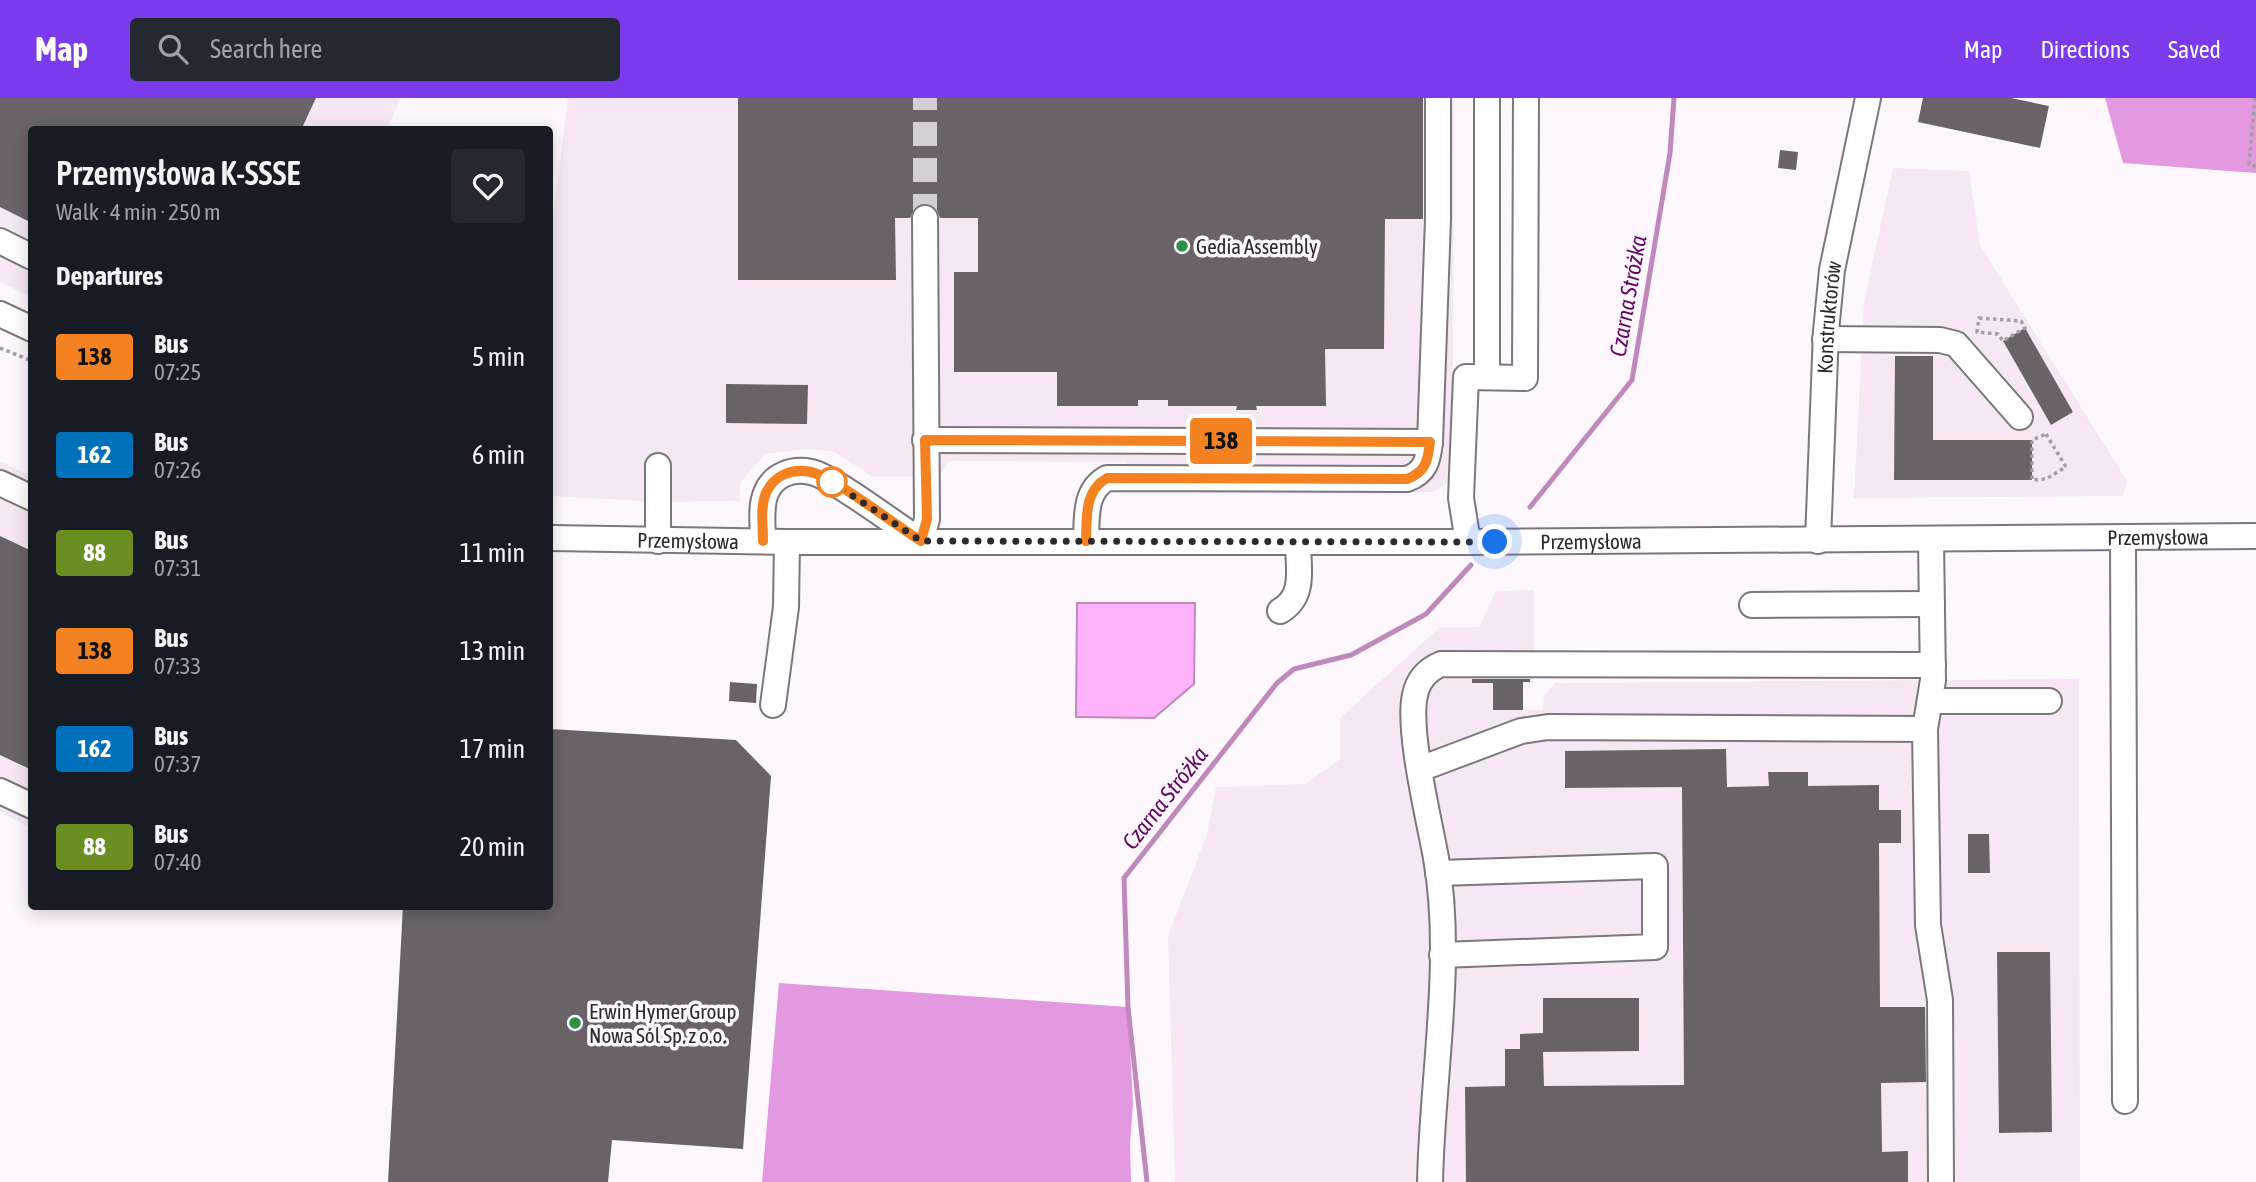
<!DOCTYPE html>
<meta charset="utf-8">
<style>
:root{--surface:#171b24;--page:#242831;--text:#f1f3f6;--muted:#9ea1a6;--accent:#7c3aed}
body{margin:0;font-family:"Asap Condensed",sans-serif;background:var(--page);color:var(--text);height:100vh;display:flex;flex-direction:column;font-size:26px;white-space:nowrap}
*{box-sizing:border-box;margin:0}
p{font-size:23px;color:var(--muted)}
.icon{flex:none;width:38px;height:38px;fill:none;stroke:currentColor;stroke-width:2;stroke-linecap:round;stroke-linejoin:round}
.map{position:relative;flex:1;overflow:hidden}
.panel{position:absolute;left:28px;top:28px;width:525px;height:784px;display:flex;flex-direction:column;background:var(--surface);border-radius:7px;box-shadow:0 4px 18px #0003}
.panel>*{flex:none}
.badge{padding:0 14px;border-radius:5px;font-size:24px;line-height:46px}
.you{position:absolute;width:35px;height:35px;margin:-18px;border:5px solid #fff;border-radius:50%;background:#1a73e8;box-shadow:0 0 0 10px #1a73e833}
.map>.badge{position:absolute;translate:-50% -50%;box-shadow:0 0 0 4px #fff}
h2{padding:0 28px;font-size:26px;line-height:63px}
.round{display:grid;place-items:center;flex:none;width:74px;height:74px;border-radius:7px;background:var(--page)}
.head{display:flex;align-items:center;justify-content:space-between;height:119px;padding:0 28px}
h1{font-size:33px;font-weight:600;line-height:52px}
ul{padding:0;list-style:none}
li{display:flex;align-items:center;gap:21px;height:98px;padding:0 28px}
li div{flex:1}
li b{display:block;font-size:26px}
li em{font-style:normal}
li .badge{min-width:77px;font-weight:700;text-align:center}
header{display:flex;align-items:center;gap:42px;box-sizing:border-box;height:98px;padding:0 35px;background:var(--accent);color:#fff}
header strong{font-size:33px}
nav{display:flex;gap:38px;margin-inline-start:auto;font-size:24px}
.search{width:490px;height:63px;background:var(--page);display:flex;align-items:center;gap:18px;box-sizing:border-box;padding:0 24px;border-radius:7px;color:var(--muted);font-size:26px}
.map>svg:first-child{display:block}
.built{fill:#f5e8f4}
.forest{fill:#e399df}
.water{fill:#fdb2fa;stroke:#bf89bc;stroke-width:2}
.lines{fill:none;stroke-linecap:round;stroke-linejoin:round}
.stream{stroke:#bf89bc;stroke-width:5}
.building{fill:#696368}
.minor-tunnel{stroke:#d4cfd4;stroke-width:24;stroke-dasharray:24 12;stroke-linecap:butt}
.minor-casing{stroke:#7c777c;stroke-width:28}
.path{stroke:#a29ea2;stroke-width:3.5;stroke-dasharray:3.5 3.5;stroke-linecap:butt}
.minor{stroke:#fff;stroke-width:24}
.line-casing{stroke:#fff;stroke-width:16}
.line{stroke:#f58220;stroke-width:10}
.walk{stroke:#2d2a2c;stroke-width:7;stroke-dasharray:0 12.6}
.poi-dot{fill:#2c9146;stroke:#fef8fe;stroke-width:2.5}
.stop-dot{fill:#fff;stroke:#f58220;stroke-width:3.5}
.labels{text-anchor:middle;dominant-baseline:central;stroke-width:7;stroke-linejoin:round;paint-order:stroke}
.poi-label{font-size:21px;fill:#2d2a2c;stroke:#fef8fe;text-anchor:start}
.street-label{font-size:21px;fill:#2d2a2c;stroke:#fef8fe}
.water-label{font-size:23px;font-style:italic;fill:#630663;stroke:#fef8fe}
</style>
<header>
<strong>Map</strong>
<div class="search"><svg class="icon" aria-label="search" viewBox="0 0 24 24"><circle cx="10" cy="10" r="6"/><path d="M15 15l6 6"/></svg>Search here</div>
<nav><a>Map</a><a>Directions</a><a>Saved</a></nav>
</header>
<div class="map">
<svg width="2256" height="1084" viewBox="0 0 2256 1084">
<rect width="100%" height="100%" fill="#fef8fe"/>
<!-- built -->
<path class="built" d="M 0,0 L 401,0 L 387,31 L 32,32 L 31,199 L 0,184 Z
M 568,0 L 1454,0 L 1453,324 L 1452,371 L 1448,384 L 1433,394 L 1389,395 L 1389,367 L 1128,367 L 1126,364 L 949,363 L 939,379 L 873,379 L 833,353 L 806,351 L 765,356 L 740,385 L 740,403 L 659,404 L 550,398 L 550,145 Z
M 1893,70 L 1969,73 L 1980,147 L 2127,383 L 2123,398 L 1854,400 L 1864,204 Z
M 0,363 L 31,378 L 31,730 L 0,714 Z
M 1534,492 L 1534,585 L 1523,585 L 1523,612 L 1543,612 L 1544,598 L 1555,585 L 2079,581 L 2080,1084 L 1175,1084 L 1168,838 L 1207,736 L 1216,689 L 1306,686 L 1340,661 L 1340,620 L 1440,529 L 1479,529 L 1496,493 Z"/>
<!-- forest -->
<path class="forest" d="M 2105,0 L 2256,0 L 2256,75 L 2123,65 Z
M 779,885 L 1128,909 L 1133,1005 L 1130,1045 L 1131,1084 L 762,1084 Z"/>
<!-- water -->
<path class="water" d="M 1077,505 L 1195,505 L 1194,586 L 1154,620 L 1076,619 Z"/>
<g class="lines">
<!-- stream -->
<path class="stream" d="M 1530,409 L 1632,282 L 1670,55 L 1674,0
M 1147,1084 L 1128,909 L 1124,780 L 1277,585 L 1294,571 L 1351,557 L 1426,516 L 1471,467"/>
</g>
<!-- building -->
<path class="building" d="M 0,0 L 316,0 L 301,32 L 32,32 L 32,125 L 0,109 Z
M 738,0 L 1423,0 L 1423,121 L 1385,121 L 1384,251 L 1325,251 L 1326,308 L 1256,308 L 1257,312 L 1236,312 L 1237,308 L 1168,308 L 1168,302 L 1138,302 L 1138,308 L 1057,308 L 1057,274 L 954,274 L 954,174 L 978,174 L 978,120 L 940,120 L 937,112 L 926,105 L 917,108 L 910,120 L 895,120 L 896,182 L 738,182 Z
M 1923,0 L 2011,0 L 2049,8 L 2040,50 L 1918,24 Z
M 1780,52 L 1798,54 L 1796,72 L 1778,70 Z
M 2025,230 L 2073,314 L 2051,327 L 2003,243 Z
M 1895,258 L 1933,258 L 1933,342 L 2032,342 L 2032,382 L 1894,382 Z
M 726,286 L 808,287 L 807,326 L 726,325 Z
M 0,438 L 32,453 L 32,672 L 0,657 Z
M 1472,581 L 1530,581 L 1530,584 L 1523,584 L 1523,612 L 1493,612 L 1493,585 L 1472,585 Z
M 730,584 L 757,586 L 756,605 L 729,603 Z
M 550,631 L 736,642 L 771,678 L 743,1051 L 612,1042 L 608,1084 L 388,1084 L 403,808 L 550,808 Z
M 1726,651 L 1727,689 L 1769,688 L 1768,674 L 1808,674 L 1808,688 L 1879,687 L 1879,712 L 1901,712 L 1901,745 L 1879,745 L 1880,909 L 1925,909 L 1926,984 L 1881,985 L 1882,1054 L 1908,1053 L 1908,1084 L 1466,1084 L 1465,989 L 1505,988 L 1505,951 L 1520,951 L 1520,936 L 1543,935 L 1543,900 L 1639,900 L 1639,953 L 1543,954 L 1544,988 L 1684,987 L 1682,689 L 1565,690 L 1565,653 Z
M 1968,736 L 1989,736 L 1990,775 L 1968,775 Z
M 1997,854 L 2050,854 L 2052,1034 L 1999,1035 Z"/>
<g class="lines">
<!-- minor-tunnel -->
<path class="minor-tunnel" d="M 925,120 L 925,0"/>
<defs>
<g id="minor">
<path d="M 1487,0 L 1487,279"/>
<path d="M 0,143 L 32,159"/>
<path d="M 0,216 L 32,231"/>
<path d="M 1825,241 L 1940,242 L 1956,246 L 2020,319"/>
<path d="M 925,342 L 1430,344"/>
<path d="M 0,385 L 32,400"/>
<path id="s1" d="M 550,440 L 787,444 L 1468,444 L 2256,438"/>
<path d="M 2123,440 L 2125,1003"/>
<path d="M 658,443 L 658,368"/>
<path d="M 763,443 C 763,428 760,409 766,395 C 773,377 792,370 811,374 C 832,378 898,429 921,443 L 927,421 L 925,120"/>
<path d="M 1086,443 C 1087,419 1084,393 1107,380 L 1407,381 C 1426,374 1428,362 1430,344 L 1438,121 L 1438,0"/>
<path id="s2" d="M 1818,443 L 1826,233 L 1832,172 L 1868,0"/>
<path d="M 1931,443 L 1933,582 L 1925,631 L 1928,827 L 1940,902 L 1941,1084"/>
<path d="M 1468,444 L 1461,400 L 1466,279 L 1525,280 L 1526,0"/>
<path d="M 1752,507 L 1932,506"/>
<path d="M 1280,513 C 1306,498 1298,470 1298,444"/>
<path d="M 1931,603 L 2049,603"/>
<path d="M 773,607 L 786,509 L 787,444"/>
<path d="M 1420,671 L 1521,633 L 1548,629 L 1925,631"/>
<path d="M 0,693 L 32,708"/>
<path d="M 1438,775 L 1655,768 L 1655,849 L 1442,857"/>
<path d="M 1430,1084 C 1432,980 1454,862 1436,760 C 1429,721 1407,632 1415,597 C 1418,582 1427,572 1441,566 L 1933,567"/>
</g>
</defs>
<!-- minor casing -->
<use href="#minor" class="minor-casing"/>
<!-- path -->
<path class="path" d="M 2255,0 L 2249,66 L 2256,68
M 1979,220 L 2021,223 L 2025,230 L 2003,243 L 1998,236 L 1977,234 Z
M 0,250 L 32,263
M 2046,336 L 2066,369 L 2046,381 L 2032,382 L 2032,342 Z"/>
<!-- minor -->
<use href="#minor" class="minor"/>
</g>
<g class="lines">
<defs>
<path id="line" d="M 763,443 C 763,428 760,409 766,395 C 774,377 792,370 811,374 C 832,378 898,429 921,443 L 927,421 L 925,342 L 1430,344 C 1428,362 1426,374 1407,381 L 1107,380 C 1084,393 1087,419 1086,443"/>
</defs>
<!-- line casing -->
<use href="#line" class="line-casing"/>
<!-- line -->
<use href="#line" class="line"/>
<!-- walk -->
<path class="walk" d="M 832,384 L 921,443 L 1495,444"/>
</g>
<!-- markers -->
<g class="poi-dot">
<circle cx="1182" cy="148" r="7"/>
<circle cx="575" cy="925" r="7"/>
</g>
<circle class="stop-dot" cx="832" cy="384" r="14"/>
<g class="labels">
<!-- poi labels -->
<g class="poi-label">
<text x="1196" y="148">Gedia Assembly</text>
<text x="589" y="913">Erwin Hymer Group<tspan x="589" dy="24">Nowa Sól Sp. z o.o.</tspan></text>
</g>
<!-- street labels -->
<g class="street-label">
<text stroke="none"><textPath href="#s2" startOffset="224">Konstruktorów</textPath></text>
<text stroke="none"><textPath href="#s1" startOffset="1608">Przemysłowa</textPath></text>
<text stroke="none"><textPath href="#s1" startOffset="138">Przemysłowa</textPath></text>
<text stroke="none"><textPath href="#s1" startOffset="1041">Przemysłowa</textPath></text>
</g>
<!-- water labels -->
<g class="water-label">
<text transform="translate(1628 198) rotate(-80)">Czarna Stróżka</text>
<text transform="translate(1165 700) rotate(-52)">Czarna Stróżka</text>
</g>
</g>
</svg>
<div class="you" style="left:1495px;top:444px"></div>
<b class="badge" style="left:1221px;top:343px;background:#f58220;color:#111">138</b>
<section class="panel">
<div class="head"><div><h1>Przemysłowa K-SSSE</h1><p>Walk · 4 min · 250 m</p></div><a class="round"><svg class="icon" aria-label="heart" viewBox="0 0 24 24"><path d="M12 20l-8-8c-3-5 5-10 8-4 3-6 11-1 8 4z"/></svg></a></div>
<h2>Departures</h2>
<ul>
<li><span class="badge" style="background:#f58220;color:#111">138</span><div><b>Bus</b><p>07:25</p></div><em>5 min</em></li>
<li><span class="badge" style="background:#0072bc;color:#fff">162</span><div><b>Bus</b><p>07:26</p></div><em>6 min</em></li>
<li><span class="badge" style="background:#6b8e23;color:#fff">88</span><div><b>Bus</b><p>07:31</p></div><em>11 min</em></li>
<li><span class="badge" style="background:#f58220;color:#111">138</span><div><b>Bus</b><p>07:33</p></div><em>13 min</em></li>
<li><span class="badge" style="background:#0072bc;color:#fff">162</span><div><b>Bus</b><p>07:37</p></div><em>17 min</em></li>
<li><span class="badge" style="background:#6b8e23;color:#fff">88</span><div><b>Bus</b><p>07:40</p></div><em>20 min</em></li>
</ul>
</section>
</div>
